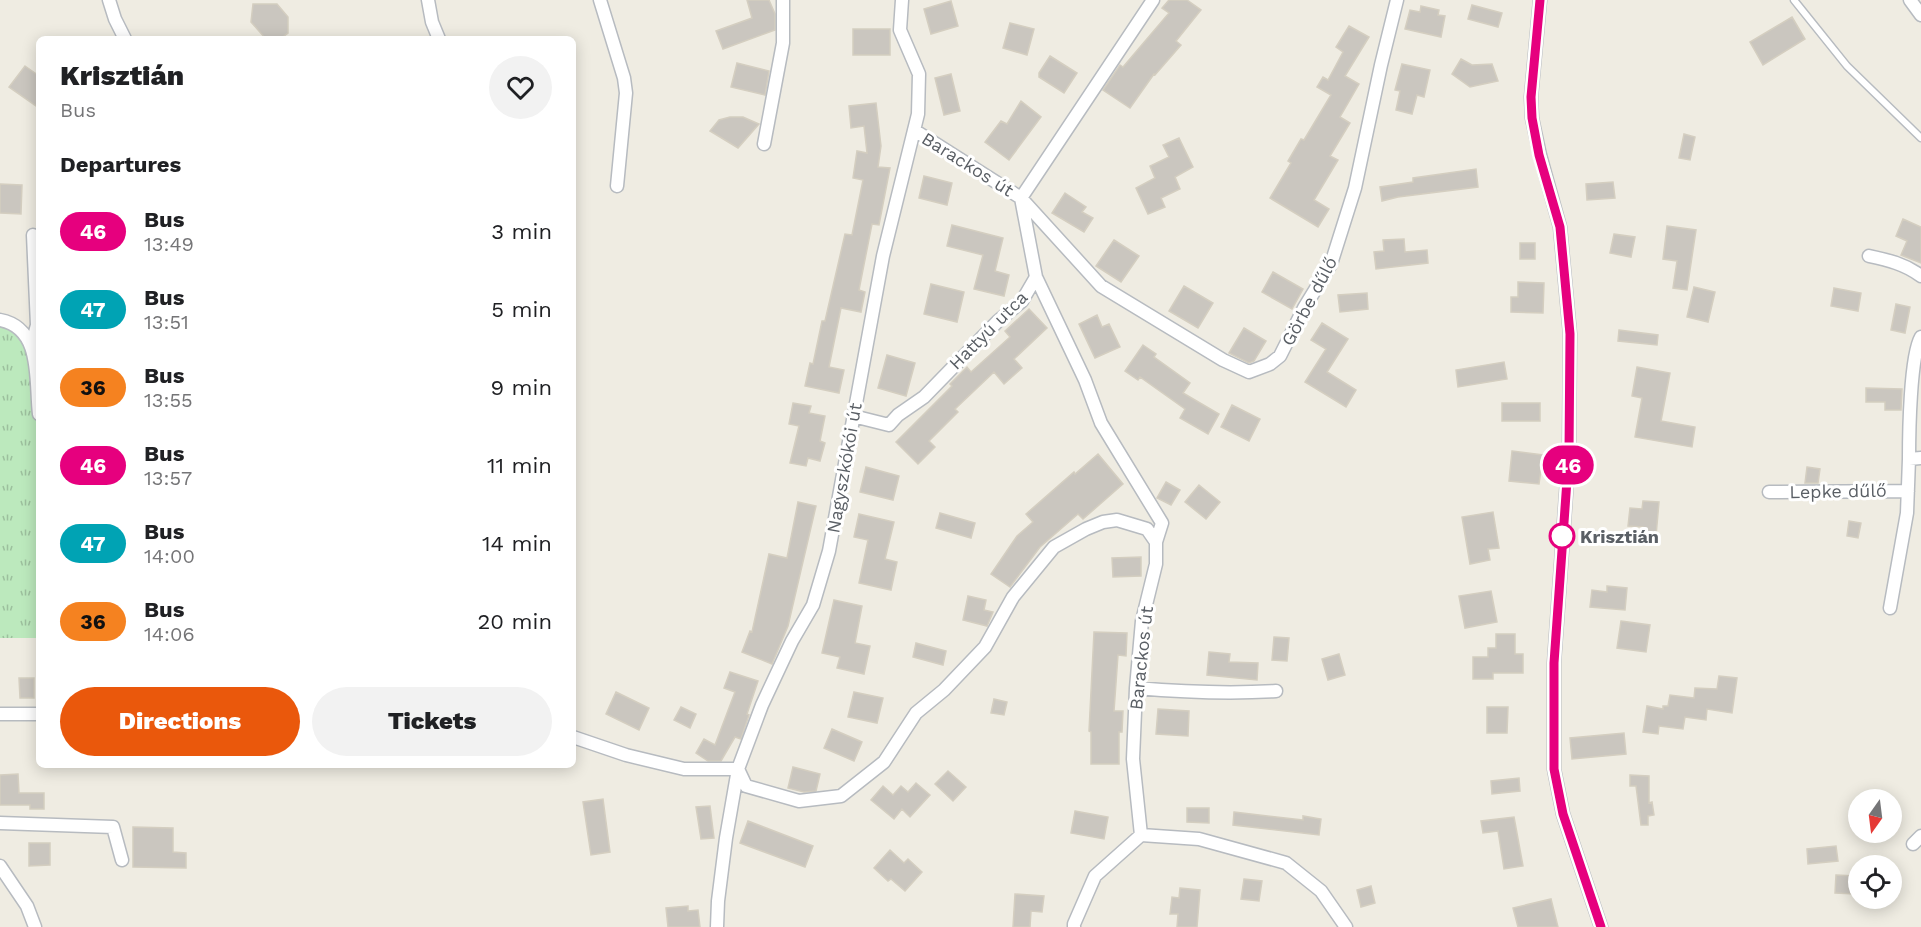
<!DOCTYPE html>
<meta charset="utf-8">
<style>
:root{--surface:#fff;--page:#f2f2f2;--text:#202124;--muted:#757577;--accent:#ea580c}
body{margin:0;font-family:"Work Sans",sans-serif;background:var(--page);color:var(--text);height:100vh;display:flex;flex-direction:column;font-size:22px;white-space:nowrap}
*{box-sizing:border-box;margin:0}
p{font-size:20px;color:var(--muted)}
.icon{flex:none;width:33px;height:33px;fill:none;stroke:currentColor;stroke-width:2;stroke-linecap:round;stroke-linejoin:round}
.map{position:relative;flex:1;overflow:hidden}
.details{position:absolute;left:36px;top:36px;width:540px;height:732px;display:flex;flex-direction:column;background:var(--surface);border-radius:9px;box-shadow:0 3px 15px #0003}
.details>*{flex:none}
.badge{padding:0 12px;border-radius:20px;font-size:21px;line-height:39px}
.needle{width:39px;rotate:194deg}
.tools{position:absolute;left:1848px;top:789px;display:grid;gap:12px}
.tools a{display:grid;place-items:center;width:54px;height:54px;border-radius:50%;background:var(--surface);box-shadow:0 3px 15px #0003;font-size:30px}
.map>.badge{position:absolute;translate:-50% -50%;box-shadow:0 0 0 3px #fff}
h2{padding:0 24px;font-size:22px;line-height:54px}
.round{display:grid;place-items:center;flex:none;width:63px;height:63px;border-radius:32px;background:var(--page)}
.overview{display:flex;align-items:center;justify-content:space-between;height:102px;padding:0 24px}
h1{font-size:28px;font-weight:800;line-height:45px}
.action{display:flex;gap:12px;margin-top:auto;padding:12px 24px}
.action a{flex:1;height:69px;border-radius:36px;background:var(--accent);color:#fff;font-size:24px;font-weight:800;line-height:69px;text-align:center}
.action a+a{background:var(--page);color:var(--text)}
ul{padding:0;list-style:none}
li{display:flex;align-items:center;gap:18px;height:78px;padding:0 24px}
li div{flex:1}
li b{display:block;font-size:22px}
li em{font-style:normal}
li .badge{min-width:66px;font-weight:700;text-align:center}
.map>svg:first-child{display:block}
.park{fill:url(#park-tufts)}
.building{fill:#cac6bf;stroke:#d4cec0;stroke-width:1.5}
.lines{fill:none;stroke-linecap:round;stroke-linejoin:round}
.lane-casing{stroke:#b7bbc0;stroke-width:9}
.street-casing{stroke:#b7bbc0;stroke-width:15}
.lane{stroke:#fff;stroke-width:6}
.street{stroke:#fff;stroke-width:12}
.line-casing{stroke:#fff;stroke-width:14}
.line{stroke:#e6007e;stroke-width:9}
.stop-dot{fill:#fff;stroke:#e6007e;stroke-width:3}
.labels{text-anchor:middle;dominant-baseline:central;stroke-width:6;stroke-linejoin:round;paint-order:stroke}
.street-label{font-size:18px;fill:#5a5f65;stroke:#fff}
.stop-label{font-size:18px;font-weight:bold;fill:#5a5f65;stroke:#fff;text-anchor:start}
</style>
<div class="map">
<svg width="1921" height="927" viewBox="0 0 1921 927">
<defs>
<pattern id="park-tufts" width="24" height="20" patternUnits="userSpaceOnUse" patternTransform="scale(1.5)"><rect width="24" height="20" fill="#bce9bd"/><path d="M3 7l-1-3M5 7V3M7 7l1-3M15 17l-1-3M17 17v-4M19 17l1-3" fill="none" stroke="#9cc09d"/></pattern>
</defs>
<rect width="100%" height="100%" fill="#efece2"/>
<!-- park -->
<path class="park" d="M 0,320 L 26,336 L 39,414 L 39,638 L 0,638 Z"/>
<!-- building -->
<path class="building" d="M 747,0 L 769,0 L 775,14 L 775,30 L 723,49 L 716,31 L 752,18 Z
M 1169,0 L 1187,0 L 1201,10 L 1176,41 L 1181,45 L 1155,75 L 1154,74 L 1130,108 L 1103,90 L 1120,65 L 1123,67 L 1169,13 L 1162,8 Z
M 951,1 L 958,26 L 931,34 L 924,9 Z
M 253,4 L 277,4 L 288,17 L 288,33 L 280,39 L 266,39 L 251,22 Z
M 1472,5 L 1502,13 L 1498,27 L 1468,19 Z
M 1421,6 L 1439,10 L 1438,15 L 1445,16 L 1441,37 L 1405,29 L 1410,10 L 1420,12 Z
M 1792,17 L 1805,39 L 1763,65 L 1750,42 Z
M 1010,23 L 1034,29 L 1027,55 L 1003,48 Z
M 1349,26 L 1369,37 L 1345,76 L 1359,84 L 1340,117 L 1350,123 L 1330,156 L 1338,160 L 1314,200 L 1329,209 L 1318,227 L 1270,198 L 1291,163 L 1288,161 L 1301,139 L 1304,140 L 1331,95 L 1317,87 L 1323,77 L 1328,80 L 1343,52 L 1336,47 Z
M 853,29 L 890,29 L 890,55 L 853,55 Z
M 1050,56 L 1077,73 L 1064,93 L 1039,77 L 1039,73 Z
M 1461,59 L 1472,65 L 1492,64 L 1498,81 L 1470,87 L 1452,74 Z
M 737,63 L 769,71 L 765,95 L 731,87 Z
M 1402,64 L 1430,70 L 1424,97 L 1417,95 L 1412,114 L 1396,110 L 1400,91 L 1395,90 Z
M 25,66 L 39,76 L 39,108 L 9,87 Z
M 951,74 L 960,111 L 944,115 L 935,78 Z
M 1021,101 L 1041,117 L 1009,160 L 985,142 L 1001,121 L 1007,124 Z
M 876,103 L 881,146 L 878,167 L 890,168 L 879,225 L 872,224 L 859,290 L 865,292 L 861,312 L 841,308 L 829,367 L 844,370 L 839,393 L 805,386 L 810,363 L 813,364 L 822,321 L 825,321 L 845,234 L 852,235 L 863,180 L 853,178 L 857,151 L 867,153 L 864,126 L 851,128 L 849,106 Z
M 730,117 L 743,117 L 759,124 L 738,148 L 710,131 L 719,120 Z
M 1684,134 L 1695,137 L 1690,160 L 1679,158 Z
M 1179,138 L 1193,167 L 1175,177 L 1180,189 L 1161,198 L 1165,207 L 1148,214 L 1136,188 L 1155,178 L 1150,166 L 1169,157 L 1163,145 Z
M 1476,169 L 1478,187 L 1398,197 L 1382,201 L 1380,187 L 1413,182 L 1413,178 Z
M 924,176 L 952,183 L 947,205 L 919,198 Z
M 1613,182 L 1615,198 L 1587,200 L 1586,184 Z
M 0,184 L 22,185 L 21,214 L 0,213 Z
M 1065,193 L 1086,207 L 1082,212 L 1093,218 L 1084,232 L 1052,213 Z
M 1903,219 L 1921,227 L 1921,263 L 1901,255 L 1907,241 L 1896,236 Z
M 952,225 L 1003,238 L 995,271 L 1009,275 L 1004,296 L 974,289 L 983,255 L 947,246 Z
M 1667,226 L 1696,230 L 1687,290 L 1673,288 L 1677,261 L 1663,259 Z
M 1614,234 L 1635,237 L 1631,257 L 1610,253 Z
M 1404,239 L 1405,252 L 1427,250 L 1428,263 L 1376,269 L 1374,252 L 1384,251 L 1383,240 Z
M 1114,240 L 1139,256 L 1121,282 L 1096,266 Z
M 1520,243 L 1535,243 L 1535,259 L 1520,259 Z
M 1273,272 L 1303,289 L 1292,309 L 1262,292 Z
M 1518,282 L 1544,283 L 1543,313 L 1511,312 L 1511,297 L 1518,297 Z
M 931,284 L 964,292 L 957,322 L 924,314 Z
M 1184,286 L 1213,303 L 1198,328 L 1169,311 Z
M 1694,287 L 1715,292 L 1708,322 L 1687,317 Z
M 1834,288 L 1861,293 L 1858,311 L 1831,306 Z
M 1367,293 L 1368,309 L 1340,312 L 1338,295 Z
M 1896,304 L 1910,307 L 1905,333 L 1891,330 Z
M 1029,309 L 1047,328 L 1014,359 L 1022,368 L 1004,384 L 994,372 L 955,409 L 958,412 L 929,441 L 935,447 L 918,464 L 896,442 L 952,386 L 950,384 L 967,367 L 971,372 L 1010,337 L 1005,331 Z
M 1097,315 L 1102,327 L 1109,324 L 1120,347 L 1095,358 L 1079,324 Z
M 1322,323 L 1348,339 L 1327,372 L 1356,390 L 1346,407 L 1305,382 L 1326,349 L 1311,340 Z
M 1244,328 L 1266,341 L 1254,361 L 1249,363 L 1229,353 Z
M 1619,330 L 1658,335 L 1657,345 L 1618,341 Z
M 1143,345 L 1156,354 L 1154,357 L 1190,383 L 1183,393 L 1219,414 L 1208,434 L 1180,418 L 1185,409 L 1140,377 L 1138,380 L 1125,371 Z
M 887,355 L 915,363 L 906,396 L 878,388 Z
M 1504,362 L 1507,379 L 1458,387 L 1456,370 Z
M 1637,367 L 1670,373 L 1661,421 L 1695,427 L 1692,447 L 1635,437 L 1642,398 L 1632,396 Z
M 1866,388 L 1902,389 L 1901,410 L 1885,410 L 1885,402 L 1866,402 Z
M 793,403 L 811,406 L 809,413 L 825,416 L 820,441 L 825,443 L 820,461 L 808,458 L 806,466 L 790,463 L 799,426 L 789,424 Z
M 1502,403 L 1540,403 L 1540,421 L 1502,421 Z
M 1232,405 L 1260,419 L 1249,441 L 1221,427 Z
M 1512,451 L 1543,455 L 1539,484 L 1509,481 Z
M 1098,454 L 1123,484 L 1083,519 L 1078,514 L 1040,547 L 1010,587 L 991,574 L 1017,536 L 1033,522 L 1026,514 L 1074,472 L 1075,474 Z
M 866,467 L 899,476 L 893,500 L 860,492 Z
M 1807,467 L 1820,469 L 1818,483 L 1805,483 Z
M 1166,482 L 1180,490 L 1171,505 L 1157,498 Z
M 1199,485 L 1220,502 L 1206,519 L 1185,502 Z
M 1643,501 L 1659,502 L 1656,536 L 1642,535 L 1643,527 L 1628,526 L 1630,508 L 1642,509 Z
M 798,502 L 816,506 L 788,626 L 772,664 L 742,652 L 750,631 L 752,632 L 769,554 L 787,558 Z
M 1493,512 L 1499,548 L 1488,549 L 1490,560 L 1470,564 L 1462,517 Z
M 940,513 L 975,523 L 971,538 L 936,528 Z
M 859,514 L 894,522 L 885,559 L 897,562 L 891,590 L 859,583 L 868,540 L 854,537 Z
M 1849,521 L 1861,523 L 1858,538 L 1847,536 Z
M 1141,557 L 1141,576 L 1113,577 L 1112,558 Z
M 1607,586 L 1627,588 L 1625,610 L 1590,607 L 1592,590 L 1607,592 Z
M 1491,591 L 1497,622 L 1465,628 L 1459,596 Z
M 968,596 L 986,600 L 984,610 L 993,612 L 987,626 L 963,620 Z
M 834,600 L 862,606 L 855,643 L 870,646 L 864,674 L 837,668 L 840,657 L 822,653 Z
M 1621,621 L 1650,625 L 1646,652 L 1617,648 Z
M 1094,632 L 1127,633 L 1126,656 L 1118,655 L 1114,711 L 1123,711 L 1122,732 L 1119,732 L 1119,764 L 1091,764 L 1091,732 L 1089,731 Z
M 1496,634 L 1515,634 L 1515,654 L 1523,654 L 1523,673 L 1493,673 L 1493,679 L 1473,679 L 1473,657 L 1488,657 L 1488,648 L 1496,648 Z
M 1274,637 L 1289,638 L 1287,661 L 1272,660 Z
M 916,643 L 946,651 L 943,665 L 913,657 Z
M 1209,652 L 1230,654 L 1229,662 L 1258,663 L 1257,680 L 1207,675 Z
M 1339,654 L 1345,675 L 1328,680 L 1322,659 Z
M 730,672 L 758,681 L 747,714 L 749,715 L 741,739 L 735,737 L 721,761 L 708,761 L 696,753 L 704,739 L 715,745 L 735,692 L 724,688 Z
M 1719,676 L 1737,678 L 1732,713 L 1707,709 L 1706,720 L 1685,717 L 1683,729 L 1659,726 L 1658,734 L 1643,732 L 1647,706 L 1663,709 L 1663,706 L 1668,706 L 1670,695 L 1694,698 L 1695,688 L 1717,689 Z
M 19,678 L 34,678 L 34,698 L 20,698 Z
M 616,692 L 649,708 L 639,730 L 606,714 Z
M 854,692 L 883,698 L 877,723 L 848,717 Z
M 994,699 L 1007,702 L 1004,715 L 991,713 Z
M 681,707 L 696,714 L 690,728 L 674,720 Z
M 1487,707 L 1508,707 L 1507,733 L 1487,733 Z
M 1158,709 L 1189,711 L 1188,736 L 1156,734 Z
M 832,729 L 862,742 L 854,761 L 824,748 Z
M 1624,733 L 1626,754 L 1572,759 L 1570,738 Z
M 793,767 L 820,774 L 816,791 L 804,792 L 788,788 Z
M 948,771 L 966,787 L 953,801 L 935,784 Z
M 18,774 L 19,793 L 44,793 L 44,809 L 30,809 L 30,805 L 0,805 L 0,775 Z
M 1630,775 L 1649,776 L 1649,803 L 1652,802 L 1654,815 L 1648,816 L 1648,825 L 1641,825 L 1636,786 L 1630,786 Z
M 1519,778 L 1520,791 L 1492,794 L 1491,781 Z
M 916,783 L 930,795 L 910,817 L 902,809 L 894,819 L 871,800 L 883,786 L 893,795 L 901,786 L 908,792 Z
M 603,799 L 610,852 L 591,855 L 583,802 Z
M 710,806 L 714,838 L 701,839 L 696,807 Z
M 1187,808 L 1209,808 L 1209,823 L 1187,822 Z
M 1075,811 L 1108,817 L 1104,839 L 1071,833 Z
M 1234,812 L 1303,820 L 1303,816 L 1321,819 L 1319,835 L 1233,825 Z
M 1514,817 L 1523,866 L 1504,869 L 1498,831 L 1483,833 L 1481,821 Z
M 748,821 L 813,846 L 805,867 L 740,843 Z
M 133,827 L 173,828 L 173,852 L 186,853 L 186,868 L 133,867 Z
M 29,843 L 50,843 L 50,865 L 29,866 Z
M 1836,846 L 1838,861 L 1808,864 L 1807,849 Z
M 890,850 L 904,863 L 908,859 L 922,872 L 905,891 L 891,879 L 888,881 L 874,868 Z
M 1836,875 L 1855,876 L 1855,894 L 1835,893 Z
M 1244,879 L 1262,881 L 1259,901 L 1241,899 Z
M 1371,886 L 1375,903 L 1361,907 L 1357,890 Z
M 1180,888 L 1200,890 L 1197,927 L 1177,927 L 1178,914 L 1170,914 L 1172,897 L 1179,898 Z
M 1015,894 L 1044,896 L 1042,912 L 1031,911 L 1030,927 L 1013,927 Z
M 1551,899 L 1558,927 L 1518,927 L 1513,908 Z
M 688,906 L 688,911 L 698,910 L 700,927 L 668,927 L 666,908 Z"/>
<g class="lines">
<defs>
<path id="lane" d="M 1794,0 L 1847,66 L 1921,138"/>
<path id="street" d="M 109,0 L 115,19 L 125,39
M 428,0 L 432,22 L 439,39
M 600,0 L 624,78 L 626,93 L 617,186
M 1540,0 L 1531,97 L 1532,118 L 1540,155 L 1560,227 L 1570,334 L 1569,452 L 1554,663 L 1554,769 L 1563,814 L 1601,927
M 1910,0 L 1921,15
M 914,130 L 1021,198 L 1101,286 L 1223,360 L 1249,372 L 1270,364 L 1280,356 L 1304,308 L 1331,264 L 1355,188 L 1381,65 L 1397,0
M 764,144 L 783,43 L 783,0
M 1869,256 C 1888,260 1905,264 1921,276
M 1036,277 L 1085,380 L 1101,423 L 1162,523 L 1156,542 L 1156,564 L 1142,621 L 1136,688 L 1133,759 L 1141,835 L 1199,839 L 1286,863 L 1321,891 L 1346,927
M 0,320 C 43,328 35,382 39,414
M 1921,337 C 1910,356 1909,434 1909,459 L 1921,458
M 31,347 L 37,325 L 33,235
M 853,416 L 889,425 L 898,415 L 924,397 L 998,321 L 1022,301 L 1036,277 L 1021,198 L 1153,0
M 1769,492 L 1908,491
M 1890,608 L 1907,513 L 1909,459
M 1136,688 C 1183,692 1230,694 1276,691
M 0,714 L 39,714
M 573,737 L 626,755 L 684,769 L 738,769 L 746,786 L 799,801 L 841,796 L 884,762 L 916,713 L 944,690 L 985,647 L 1013,597 L 1054,547 L 1086,529 L 1103,522 L 1117,520 L 1147,529 L 1156,542
M 0,823 L 113,827 L 122,860
M 1913,844 L 1921,836
M 0,866 L 27,906 L 35,927
M 717,927 L 718,901 L 726,838 L 738,769 L 762,705 L 792,641 L 813,605 L 829,551 L 883,256 L 918,114 L 919,74 L 900,30 L 902,0
M 1074,927 L 1074,924 L 1095,876 L 1141,835"/>
</defs>
<!-- lane casing -->
<use href="#lane" class="lane-casing"/>
<!-- street casing -->
<use href="#street" class="street-casing"/>
<!-- lane -->
<use href="#lane" class="lane"/>
<!-- street -->
<use href="#street" class="street"/>
</g>
<g class="lines">
<defs>
<path id="line" d="M 1540,0 L 1531,97 L 1532,118 L 1539,155 L 1560,227 L 1570,334 L 1569,452 L 1554,663 L 1554,769 L 1563,814 L 1601,927"/>
</defs>
<!-- line casing -->
<use href="#line" class="line-casing"/>
<!-- line -->
<use href="#line" class="line"/>
</g>
<!-- markers -->
<circle class="stop-dot" cx="1562" cy="536" r="12"/>
<g class="labels">
<!-- street labels -->
<g class="street-label">
<text transform="translate(968 164) rotate(32)">Barackos út</text>
<text transform="translate(1309 301) rotate(-62)">Görbe dűlő</text>
<text transform="translate(988 330) rotate(-45)">Hattyú utca</text>
<text transform="translate(844 468) rotate(-80)">Nagyszkókói út</text>
<text transform="translate(1838 491) rotate(-1)">Lepke dűlő</text>
<text transform="translate(1141 658) rotate(-84)">Barackos út</text>
</g>
<!-- stop labels -->
<g class="stop-label">
<text x="1580" y="536">Krisztián</text>
</g>
</g>
</svg>
<div class="tools">
<a><svg class="needle" viewBox="-14 -14 28 28"><path d="M0-13l5 13h-10z" fill="#e53935"/><path d="M0 13l5-13h-10z" fill="#757577"/></svg></a>
<a><svg class="icon" aria-label="locate" viewBox="0 0 24 24"><circle cx="12" cy="12" r="6"/><path d="M12 2v4M12 18v4M2 12h4M18 12h4"/></svg></a>
</div>
<b class="badge" style="left:1568px;top:465px;background:#e6007e;color:#fff">46</b>
<section class="details">
<div class="overview"><div><h1>Krisztián</h1><p>Bus</p></div><a class="round"><svg class="icon" aria-label="heart" viewBox="0 0 24 24"><path d="M12 20l-8-8c-3-5 5-10 8-4 3-6 11-1 8 4z"/></svg></a></div>
<h2>Departures</h2>
<ul>
<li><span class="badge" style="background:#e6007e;color:#fff">46</span><div><b>Bus</b><p>13:49</p></div><em>3 min</em></li>
<li><span class="badge" style="background:#00a3b4;color:#fff">47</span><div><b>Bus</b><p>13:51</p></div><em>5 min</em></li>
<li><span class="badge" style="background:#f58220;color:#111">36</span><div><b>Bus</b><p>13:55</p></div><em>9 min</em></li>
<li><span class="badge" style="background:#e6007e;color:#fff">46</span><div><b>Bus</b><p>13:57</p></div><em>11 min</em></li>
<li><span class="badge" style="background:#00a3b4;color:#fff">47</span><div><b>Bus</b><p>14:00</p></div><em>14 min</em></li>
<li><span class="badge" style="background:#f58220;color:#111">36</span><div><b>Bus</b><p>14:06</p></div><em>20 min</em></li>
</ul>
<div class="action"><a>Directions</a><a>Tickets</a></div>
</section>
</div>
